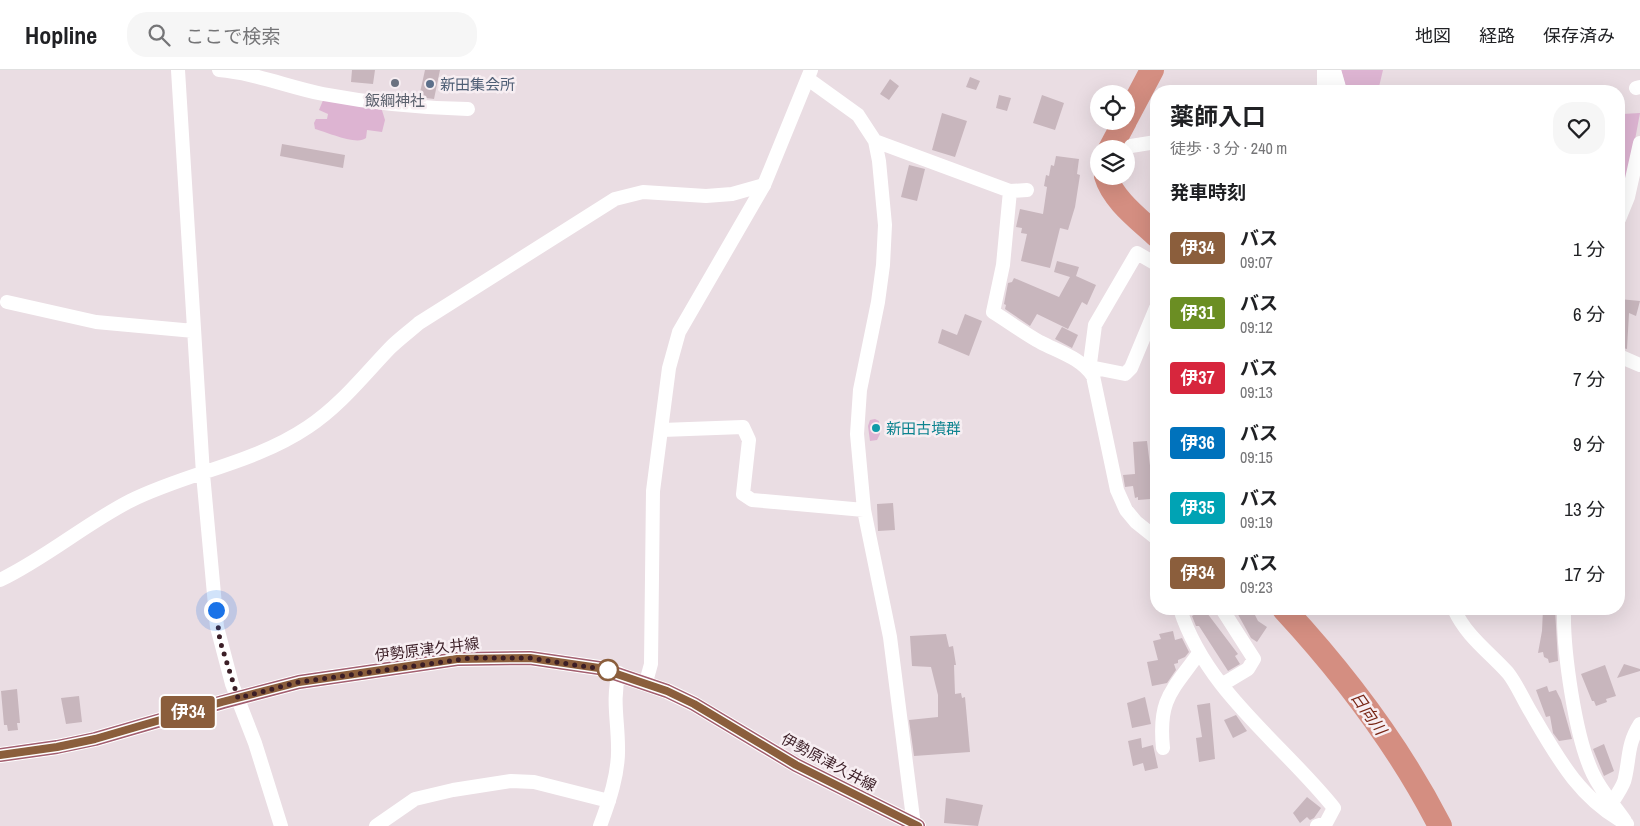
<!DOCTYPE html>
<html lang="ja">
<meta charset="utf-8">
<style>
:root{--surface:#fff;--page:#f6f6f6;--text:#202124;--muted:#757577;--line:#e0e0e0}
body{margin:0;font-family:"Archivo Narrow","Noto Sans JP",sans-serif;background:var(--page);color:var(--text);height:100vh;display:flex;flex-direction:column;font-size:19px;white-space:nowrap}
*{box-sizing:border-box;margin:0}
p{font-size:16px;color:var(--muted)}
.icon{flex:none;width:28px;height:28px;fill:none;stroke:currentColor;stroke-width:2;stroke-linecap:round;stroke-linejoin:round}
.map{position:relative;flex:1;overflow:hidden}
.details{position:absolute;left:1150px;top:15px;width:475px;height:530px;display:flex;flex-direction:column;background:var(--surface);border-radius:20px;box-shadow:0 5px 20px #0002}
.details>*{flex:none}
.badge{padding:0 10px;border-radius:4px;font-size:18px;line-height:32px}
.controls{position:absolute;left:1090px;top:15px;display:grid;gap:10px}
.controls a{display:grid;place-items:center;width:45px;height:45px;border-radius:50%;background:var(--surface);box-shadow:0 5px 20px #0002;font-size:25px}
.you{position:absolute;width:25px;height:25px;margin:-12px;border:4px solid #fff;border-radius:50%;background:#1a73e8;box-shadow:0 0 0 8px #1a73e833}
.map>.badge{position:absolute;translate:-50% -50%;box-shadow:0 0 0 2px #fff}
h2{padding:0 20px;font-size:19px;line-height:45px}
.round{display:grid;place-items:center;flex:none;width:52px;height:52px;border-radius:20px;background:var(--page)}
.summary{display:flex;align-items:center;justify-content:space-between;height:85px;padding:0 20px}
h1{font-size:24px;font-weight:700;line-height:38px}
ul{padding:0;list-style:none}
li{display:flex;align-items:center;gap:15px;height:65px;padding:0 20px}
li div{flex:1}
li b{display:block;font-size:19px}
li em{font-style:normal}
li .badge{min-width:55px;font-weight:700;text-align:center}
header{display:flex;align-items:center;gap:30px;box-sizing:border-box;height:70px;padding:0 25px;background:var(--surface);border-bottom:1px solid var(--line)}
header strong{font-size:24px}
nav{display:flex;gap:28px;margin-inline-start:auto;font-size:18px}
.search{width:350px;height:45px;background:var(--page);display:flex;align-items:center;gap:12px;box-sizing:border-box;padding:0 18px;border-radius:20px;color:var(--muted);font-size:19px}
.map>svg:first-child{display:block}
.green{fill:#ddb4d2}
.lines{fill:none;stroke-linecap:round;stroke-linejoin:round}
.river{stroke:#d48e81;stroke-width:24}
.building{fill:#c8b6bd}
.primary-casing{stroke:#fff;stroke-width:16}
.minor{stroke:#fff;stroke-width:14}
.tertiary{stroke:#fff;stroke-width:14}
.primary{stroke:#a35f70;stroke-width:14}
.line-casing{stroke:#fff;stroke-width:11}
.line{stroke:#8b5e3c;stroke-width:8}
.walk{stroke:#3b1e26;stroke-width:5;stroke-dasharray:0 9}
.worship-dot{fill:#6b7280;stroke:#f7eef2;stroke-width:2}
.service-dot{fill:#5c6f8a;stroke:#f7eef2;stroke-width:2}
.culture-dot{fill:#0f9aa8;stroke:#f7eef2;stroke-width:2}
.stop-dot{fill:#fff;stroke:#8b5e3c;stroke-width:2.5}
.labels{text-anchor:middle;dominant-baseline:central;stroke-width:5;stroke-linejoin:round;paint-order:stroke}
.service-label{font-size:15px;fill:#4e5e75;stroke:#f7eef2;text-anchor:start}
.worship-label{font-size:15px;fill:#5b616d;stroke:#f7eef2}
.culture-label{font-size:15px;fill:#0d838f;stroke:#f7eef2;text-anchor:start}
.street-label{font-size:15px;fill:#3b1e26;stroke:#f7eef2}
.water-label{font-size:16px;font-style:italic;fill:#792716;stroke:#f7eef2}
</style>
<header>
<strong>Hopline</strong>
<div class="search"><svg class="icon" aria-label="search" viewBox="0 0 24 24"><circle cx="10" cy="10" r="6"/><path d="M15 15l6 6"/></svg>ここで検索</div>
<nav><a>地図</a><a>経路</a><a>保存済み</a></nav>
</header>
<div class="map">
<svg width="1640" height="756" viewBox="0 0 1640 756">
<rect width="100%" height="100%" fill="#eadde3"/>
<!-- green -->
<path class="green" d="M 1341,0 L 1383,0 L 1378,21 L 1347,21 Z
M 324,28 L 381,37 L 385,50 L 382,62 L 367,60 L 366,68 C 357,76 327,62 315,59 L 314,53 L 316,49 L 327,49 L 328,44 L 319,40 Z
M 1640,43 L 1624,128 L 1619,136 L 1619,50 L 1622,44 Z
M 875,349 L 879,351 L 880,364 L 877,370 L 870,371 L 868,356 L 870,350 Z"/>
<g class="lines">
<!-- river -->
<path class="river" d="M 1126,49 L 1152,0
M 1110,79 L 1125,51
M 1106,106 C 1113,130 1139,149 1156,165
M 1284,539 C 1345,605 1399,676 1440,756"/>
</g>
<!-- building -->
<path class="building" d="M 352,0 L 375,0 L 373,14 L 351,12 Z
M 425,0 L 440,0 L 434,29 L 419,27 Z
M 970,7 L 980,11 L 976,20 L 966,17 Z
M 890,9 L 899,16 L 889,30 L 880,24 Z
M 999,25 L 1011,28 L 1007,41 L 996,38 Z
M 1042,25 L 1064,33 L 1055,60 L 1033,53 Z
M 942,43 L 967,51 L 955,87 L 932,80 Z
M 282,74 L 345,85 L 343,98 L 280,86 Z
M 1056,86 L 1079,89 L 1077,104 L 1080,105 L 1075,137 L 1068,160 L 1060,158 L 1050,198 L 1021,191 L 1027,164 L 1021,163 L 1022,158 L 1016,157 L 1020,139 L 1043,144 L 1047,117 L 1044,116 L 1046,105 L 1049,106 L 1051,95 L 1054,96 Z
M 909,95 L 925,99 L 917,131 L 901,127 Z
M 1057,191 L 1079,197 L 1076,206 L 1096,215 L 1087,235 L 1082,232 L 1068,259 L 1037,244 L 1030,256 L 1005,239 L 1006,235 L 1004,234 L 1008,213 L 1012,212 L 1014,208 L 1059,227 L 1070,207 L 1054,202 Z
M 1619,229 L 1640,231 L 1636,246 L 1629,243 L 1627,279 L 1619,277 Z
M 965,244 L 982,251 L 969,286 L 938,273 L 942,259 L 957,265 Z
M 1062,257 L 1078,265 L 1072,278 L 1055,269 Z
M 1147,371 L 1153,420 L 1150,429 L 1138,430 L 1138,427 L 1135,428 L 1133,416 L 1125,417 L 1123,405 L 1135,404 L 1133,372 Z
M 893,433 L 895,460 L 878,461 L 877,434 Z
M 1204,539 L 1238,584 L 1235,586 L 1240,594 L 1228,601 L 1199,556 L 1196,556 L 1192,546 Z
M 1235,539 L 1252,539 L 1258,551 L 1267,557 L 1257,572 L 1251,568 Z
M 1543,539 L 1555,539 L 1558,591 L 1549,593 L 1548,589 L 1544,587 L 1543,582 L 1538,583 L 1542,561 Z
M 1173,561 L 1175,570 L 1182,568 L 1189,582 L 1185,587 L 1178,590 L 1178,593 L 1174,594 L 1176,600 L 1167,613 L 1152,616 L 1147,592 L 1158,590 L 1153,571 L 1161,569 L 1159,564 Z
M 946,564 L 949,577 L 953,576 L 956,595 L 954,595 L 955,624 L 961,623 L 962,628 L 965,627 L 970,682 L 914,686 L 909,650 L 938,647 L 938,625 L 931,597 L 912,596 L 910,566 Z
M 1624,594 L 1640,599 L 1640,601 L 1617,608 Z
M 1605,595 L 1616,626 L 1606,629 L 1607,632 L 1596,636 L 1594,631 L 1592,631 L 1581,604 Z
M 1547,616 L 1549,622 L 1556,620 L 1561,630 L 1572,669 L 1559,671 L 1553,663 L 1550,646 L 1546,647 L 1536,620 Z
M 17,619 L 20,653 L 17,653 L 18,660 L 8,661 L 7,655 L 4,655 L 1,621 Z
M 79,626 L 82,652 L 66,654 L 61,628 Z
M 1145,627 L 1151,654 L 1132,658 L 1127,633 Z
M 1210,633 L 1215,689 L 1199,692 L 1196,668 L 1202,667 L 1197,635 Z
M 1236,645 L 1247,661 L 1233,668 L 1224,650 Z
M 1141,668 L 1142,678 L 1153,675 L 1158,698 L 1145,701 L 1143,693 L 1133,696 L 1128,671 Z
M 1604,674 L 1614,701 L 1604,706 L 1593,679 Z
M 1307,727 L 1321,738 L 1314,748 L 1310,750 L 1307,747 L 1300,753 L 1293,743 Z
M 946,728 L 983,735 L 978,756 L 944,753 Z"/>
<g class="lines">
<defs>
<path id="primary" d="M 0,685 L 57,677 L 95,669 L 223,632 L 299,612 L 457,589 L 530,588 L 599,598 L 667,621 L 694,634 L 796,695 L 918,756"/>
</defs>
<!-- primary casing -->
<use href="#primary" class="primary-casing"/>
<!-- minor -->
<path class="minor" d="M 178,0 L 203,404 L 217,557 L 232,614 L 255,673 L 281,756
M 219,0 C 255,3 288,17 323,24 C 371,33 419,38 468,39
M 1334,0 L 1340,21
M 808,9 L 858,45 L 875,71 L 1010,121 L 1003,195 L 993,242 C 1009,252 1024,263 1040,272 C 1059,282 1081,288 1093,306 L 1117,420 L 1126,440 L 1136,452 L 1156,468
M 1636,18 L 1640,17
M 1324,21 L 1324,0
M 875,71 L 879,91 L 885,155 L 883,195 L 878,232 L 860,320 L 857,364 L 864,440 L 890,567 L 914,756
M 1131,76 L 1156,72
M 1010,121 L 1027,120
M 1619,149 L 1628,127 L 1640,73
M 7,232 L 96,252 L 194,261
M 1619,286 L 1640,295
M 1090,297 L 1125,304 L 1131,298 L 1156,238
M 1089,301 L 1095,255 L 1137,183 L 1156,194
M 662,360 L 743,357 L 749,370 L 743,424 L 752,430 L 864,440
M 0,510 C 46,488 85,454 130,431 C 188,402 253,394 308,357 C 340,336 364,305 390,278 C 399,269 410,261 419,253 L 615,129 L 643,122 L 706,126 L 732,124 L 764,115
M 1180,539 C 1206,621 1282,673 1334,738 L 1326,753 L 1317,756
M 1222,539 L 1254,589 L 1248,599 L 1223,614
M 1454,539 C 1466,566 1488,581 1508,603 C 1516,613 1522,627 1529,639 C 1556,685 1578,728 1627,754
M 1564,539 C 1563,580 1575,667 1593,704 C 1601,721 1614,735 1625,751
M 1163,678 C 1158,629 1172,621 1199,583
M 1612,733 C 1616,725 1624,716 1625,708 C 1630,686 1627,675 1640,654
M 376,756 L 415,729 L 453,720 L 511,711 L 534,712 L 609,731
M 600,756 C 609,732 619,703 618,677 C 618,651 612,629 619,603"/>
<!-- tertiary -->
<path class="tertiary" d="M 646,612 L 651,594 L 653,421 L 669,298 L 679,262 L 764,115 L 811,0"/>
<!-- primary -->
<use href="#primary" class="primary"/>
</g>
<g class="lines">
<defs>
<path id="line" d="M 0,685 L 57,677 L 95,669 L 222,632 L 299,612 L 457,589 L 530,588 L 599,598 L 667,621 L 694,634 L 796,695 L 918,756"/>
</defs>
<!-- line casing -->
<use href="#line" class="line-casing"/>
<!-- line -->
<use href="#line" class="line"/>
<!-- walk -->
<path class="walk" d="M 216,540 L 220,571 L 238,628 L 299,612 L 470,588 L 530,588 L 608,600"/>
</g>
<!-- markers -->
<circle class="worship-dot" cx="395" cy="13" r="5"/>
<circle class="service-dot" cx="430" cy="14" r="5"/>
<circle class="culture-dot" cx="876" cy="358" r="5"/>
<circle class="stop-dot" cx="608" cy="600" r="10"/>
<g class="labels">
<!-- service labels -->
<g class="service-label">
<text x="440" y="14">新田集会所</text>
</g>
<!-- worship labels -->
<g class="worship-label">
<text x="395" y="30">飯綱神社</text>
</g>
<!-- culture labels -->
<g class="culture-label">
<text x="886" y="358">新田古墳群</text>
</g>
<!-- street labels -->
<g class="street-label">
<text transform="translate(427 579) rotate(-7)">伊勢原津久井線</text>
<text transform="translate(829 692) rotate(28)">伊勢原津久井線</text>
</g>
<!-- water labels -->
<g class="water-label">
<text transform="translate(1369 643) rotate(55)">日向川</text>
</g>
</g>
</svg>
<div class="controls">
<a><svg class="icon" aria-label="locate" viewBox="0 0 24 24"><circle cx="12" cy="12" r="6"/><path d="M12 2v4M12 18v4M2 12h4M18 12h4"/></svg></a>
<a><svg class="icon" aria-label="layers" viewBox="0 0 24 24"><path d="M12 4l9 5-9 5-9-5zM3 14l9 5 9-5"/></svg></a>
</div>
<div class="you" style="left:216px;top:540px"></div>
<b class="badge" style="left:188px;top:642px;background:#8b5e3c;color:#fff">伊34</b>
<section class="details">
<div class="summary"><div><h1>薬師入口</h1><p>徒歩 · 3 分 · 240 m</p></div><a class="round"><svg class="icon" aria-label="heart" viewBox="0 0 24 24"><path d="M12 20l-8-8c-3-5 5-10 8-4 3-6 11-1 8 4z"/></svg></a></div>
<h2>発車時刻</h2>
<ul>
<li><span class="badge" style="background:#8b5e3c;color:#fff">伊34</span><div><b>バス</b><p>09:07</p></div><em>1 分</em></li>
<li><span class="badge" style="background:#6b8e23;color:#fff">伊31</span><div><b>バス</b><p>09:12</p></div><em>6 分</em></li>
<li><span class="badge" style="background:#d7263d;color:#fff">伊37</span><div><b>バス</b><p>09:13</p></div><em>7 分</em></li>
<li><span class="badge" style="background:#0072bc;color:#fff">伊36</span><div><b>バス</b><p>09:15</p></div><em>9 分</em></li>
<li><span class="badge" style="background:#00a3b4;color:#fff">伊35</span><div><b>バス</b><p>09:19</p></div><em>13 分</em></li>
<li><span class="badge" style="background:#8b5e3c;color:#fff">伊34</span><div><b>バス</b><p>09:23</p></div><em>17 分</em></li>
</ul>
</section>
</div>
